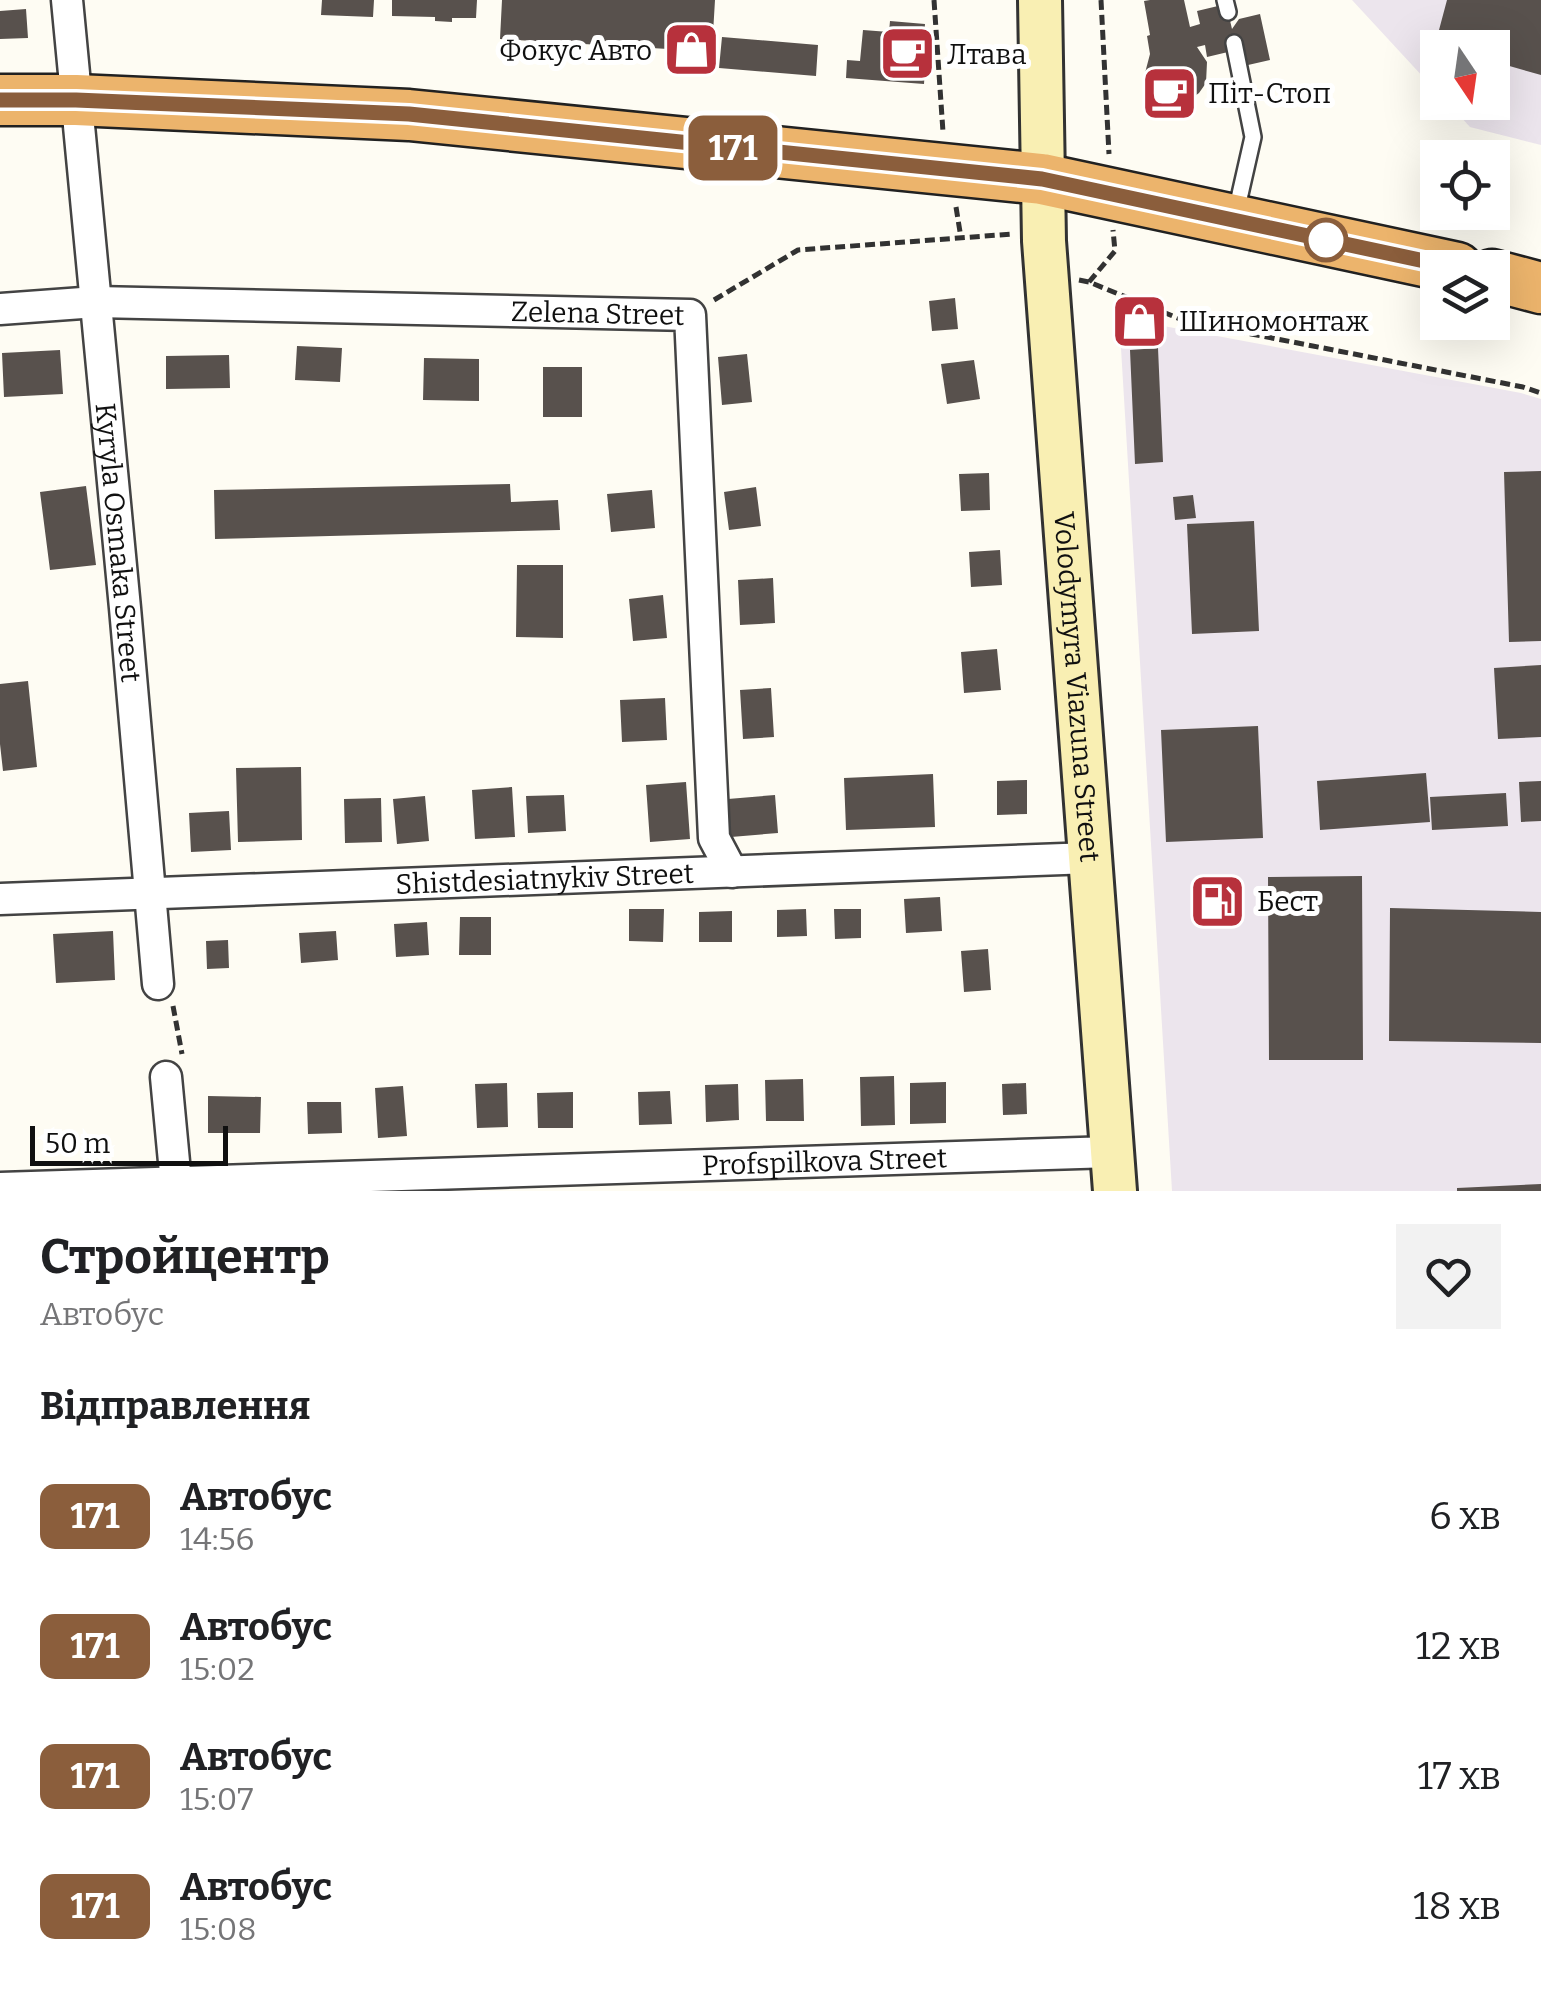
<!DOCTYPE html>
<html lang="uk">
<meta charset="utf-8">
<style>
:root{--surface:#fff;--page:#f2f2f2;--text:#202124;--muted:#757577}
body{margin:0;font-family:Bitter,serif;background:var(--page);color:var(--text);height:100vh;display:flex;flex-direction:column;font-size:38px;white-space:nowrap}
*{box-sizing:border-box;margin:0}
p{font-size:32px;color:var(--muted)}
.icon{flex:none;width:55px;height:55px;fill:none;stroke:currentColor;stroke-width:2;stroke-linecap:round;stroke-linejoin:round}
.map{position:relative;height:1191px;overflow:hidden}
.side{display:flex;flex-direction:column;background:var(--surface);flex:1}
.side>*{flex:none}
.badge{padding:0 20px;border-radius:15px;font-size:35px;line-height:65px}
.needle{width:65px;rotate:167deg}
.fabs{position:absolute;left:1420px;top:30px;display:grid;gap:20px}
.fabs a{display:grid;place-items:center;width:90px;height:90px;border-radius:0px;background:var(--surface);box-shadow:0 10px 40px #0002;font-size:50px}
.scale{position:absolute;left:30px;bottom:25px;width:198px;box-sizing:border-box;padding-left:10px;border:5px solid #101010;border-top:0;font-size:28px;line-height:35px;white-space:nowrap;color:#101010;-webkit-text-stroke:8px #fff;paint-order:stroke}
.map>.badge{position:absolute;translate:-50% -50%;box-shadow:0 0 0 5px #fff}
h2{padding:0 40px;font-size:38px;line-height:90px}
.round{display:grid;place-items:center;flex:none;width:105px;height:105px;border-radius:0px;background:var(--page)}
.overview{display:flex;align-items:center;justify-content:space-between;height:170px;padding:0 40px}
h1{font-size:48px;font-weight:700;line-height:75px}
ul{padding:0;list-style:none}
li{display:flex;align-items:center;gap:30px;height:130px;padding:0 40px}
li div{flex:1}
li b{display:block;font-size:38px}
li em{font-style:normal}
li .badge{min-width:110px;font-weight:700;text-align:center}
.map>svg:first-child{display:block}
.industrial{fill:#ece5ed}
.building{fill:#58514d}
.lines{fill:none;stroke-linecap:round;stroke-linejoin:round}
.service-casing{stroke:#434343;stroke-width:20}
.minor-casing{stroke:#434343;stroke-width:35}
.secondary-casing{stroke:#323232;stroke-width:48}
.trunk-casing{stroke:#212121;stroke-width:55}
.path{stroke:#323232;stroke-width:5;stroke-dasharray:10 5;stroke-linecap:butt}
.service{stroke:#fff;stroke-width:15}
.minor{stroke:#fff;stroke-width:30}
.secondary{stroke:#f9efb3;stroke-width:42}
.trunk{stroke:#ecb46c;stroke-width:50}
.line-casing{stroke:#fff;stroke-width:22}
.line{stroke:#8b5e3c;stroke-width:15}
.stop-dot{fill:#fff;stroke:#8b5e3c;stroke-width:5}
.labels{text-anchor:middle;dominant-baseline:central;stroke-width:10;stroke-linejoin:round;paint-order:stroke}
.poi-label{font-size:28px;fill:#101010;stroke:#fff;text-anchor:start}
.street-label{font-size:28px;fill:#101010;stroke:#fff}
</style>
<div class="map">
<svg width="1541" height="1191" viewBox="0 0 1541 1191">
<rect width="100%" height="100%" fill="#fefcf3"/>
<!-- industrial -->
<path class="industrial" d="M 1352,0 L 1541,0 L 1541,145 L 1470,127 L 1448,103 L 1492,102 L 1492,48 L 1438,48 L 1437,92 Z
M 1158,325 L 1521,393 L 1541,399 L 1541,1191 L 1172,1191 L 1120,332 Z"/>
<!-- building -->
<path class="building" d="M 322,0 L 374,0 L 373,17 L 321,15 Z
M 392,0 L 477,0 L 476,18 L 452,18 L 452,22 L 435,21 L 435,17 L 392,16 Z
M 502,0 L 715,0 L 711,67 L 667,64 L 668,49 L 500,39 Z
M 1150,0 L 1184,0 L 1190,27 L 1200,24 L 1197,11 L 1218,6 L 1228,12 L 1232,29 L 1239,19 L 1260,14 L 1270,60 L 1248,65 L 1228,52 L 1207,57 L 1205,45 L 1197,47 L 1207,62 L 1206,83 L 1199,93 L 1188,101 L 1171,102 L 1164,100 L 1152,92 L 1145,73 L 1150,54 L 1147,36 L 1150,35 L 1144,1 Z
M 1447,0 L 1541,0 L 1541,75 L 1492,61 L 1492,48 L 1444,48 L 1435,45 Z
M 26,9 L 28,38 L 0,39 L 0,11 Z
M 890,21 L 925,24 L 924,37 L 927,37 L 924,84 L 846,78 L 847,60 L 860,61 L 863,30 L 889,32 Z
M 722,37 L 818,45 L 816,76 L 719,68 Z
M 955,298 L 958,329 L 932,331 L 929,301 Z
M 1156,311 L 1158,325 L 1120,332 L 1117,318 Z
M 297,346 L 342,348 L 340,382 L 295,380 Z
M 1158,348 L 1163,462 L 1135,464 L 1130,350 Z
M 60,350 L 63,394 L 4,397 L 2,353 Z
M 747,354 L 752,402 L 722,405 L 718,357 Z
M 229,355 L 230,388 L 166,389 L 166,356 Z
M 424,358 L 479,359 L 479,401 L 423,400 Z
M 974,360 L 980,399 L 947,404 L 941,364 Z
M 543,367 L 582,367 L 582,417 L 543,417 Z
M 1541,471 L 1541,641 L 1509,642 L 1504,472 Z
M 989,473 L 990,510 L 961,511 L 959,474 Z
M 510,484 L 511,502 L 558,500 L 560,530 L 215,539 L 214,490 Z
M 86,486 L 96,565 L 50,570 L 40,492 Z
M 756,487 L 761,526 L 729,530 L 724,492 Z
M 652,490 L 655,528 L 611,532 L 607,494 Z
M 1193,495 L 1196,518 L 1175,520 L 1173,497 Z
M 1254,521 L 1259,631 L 1192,634 L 1187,524 Z
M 1000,550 L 1002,585 L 971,587 L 969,552 Z
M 517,565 L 563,565 L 563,638 L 516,637 Z
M 773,578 L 775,623 L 740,625 L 738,580 Z
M 663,595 L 667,638 L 633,641 L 629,599 Z
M 997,649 L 1001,690 L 964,693 L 961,652 Z
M 1541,665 L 1541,737 L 1498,739 L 1494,668 Z
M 28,681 L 37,767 L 3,771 L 0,744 L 0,684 Z
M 771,688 L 774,737 L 743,739 L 740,690 Z
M 665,698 L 667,740 L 622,742 L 620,700 Z
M 1258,726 L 1263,838 L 1166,842 L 1161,730 Z
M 301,767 L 302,840 L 238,842 L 236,768 Z
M 1426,773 L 1430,822 L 1320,830 L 1317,781 Z
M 933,774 L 935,827 L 846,830 L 844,778 Z
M 1027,780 L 1027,814 L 997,815 L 997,781 Z
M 1541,781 L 1541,821 L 1521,822 L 1519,782 Z
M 686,782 L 690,839 L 650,842 L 646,785 Z
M 512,787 L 515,837 L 475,839 L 472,790 Z
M 1506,793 L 1508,826 L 1432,830 L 1430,797 Z
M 564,795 L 566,831 L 528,833 L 526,796 Z
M 775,795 L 778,833 L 731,837 L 728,799 Z
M 425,796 L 429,841 L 397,844 L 393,799 Z
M 381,798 L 382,842 L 345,843 L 344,799 Z
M 229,811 L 231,850 L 191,852 L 189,813 Z
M 1362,876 L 1363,1060 L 1269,1060 L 1268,877 Z
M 940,897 L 942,931 L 906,933 L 904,899 Z
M 1390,908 L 1541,912 L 1541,1043 L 1389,1041 Z
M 629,909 L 664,909 L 663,942 L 629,941 Z
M 806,909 L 807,936 L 777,937 L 777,910 Z
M 834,909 L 861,909 L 861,938 L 835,939 Z
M 732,911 L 732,942 L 699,942 L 699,912 Z
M 460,917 L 491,917 L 491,955 L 459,955 Z
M 427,922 L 429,955 L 396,957 L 394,924 Z
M 113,931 L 115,980 L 56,983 L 53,934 Z
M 336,931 L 338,960 L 301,963 L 299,933 Z
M 228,940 L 229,968 L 207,969 L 206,941 Z
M 988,949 L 991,990 L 964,992 L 961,951 Z
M 894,1076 L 895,1125 L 861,1126 L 860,1077 Z
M 803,1079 L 804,1121 L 766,1121 L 765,1080 Z
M 946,1082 L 946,1123 L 910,1124 L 910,1083 Z
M 507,1083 L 508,1127 L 477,1128 L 475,1084 Z
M 1026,1083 L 1027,1114 L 1003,1115 L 1002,1084 Z
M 738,1084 L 739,1120 L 706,1122 L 705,1085 Z
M 403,1086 L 407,1136 L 378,1138 L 375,1088 Z
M 670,1091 L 672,1124 L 639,1125 L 638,1092 Z
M 573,1092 L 573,1128 L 538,1128 L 537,1093 Z
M 208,1096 L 261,1097 L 260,1133 L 208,1133 Z
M 307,1102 L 341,1102 L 342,1133 L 308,1134 Z
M 1541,1184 L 1541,1191 L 1457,1191 L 1457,1188 Z"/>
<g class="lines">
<defs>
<path id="service" d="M 1225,0 L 1228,12
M 1234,43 L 1253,137 L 1236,212"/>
<g id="minor">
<path id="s1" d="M 67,0 L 125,608 L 158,984"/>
<path id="s2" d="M 0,309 L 96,302 L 690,315 L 714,838 L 732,872"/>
<path id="s3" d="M 0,899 L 1091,858"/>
<path d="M 166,1077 L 176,1183"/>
<path id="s4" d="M 0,1188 L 1112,1152"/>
</g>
<g id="secondary">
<path id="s5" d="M 1040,0 L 1044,241 L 1115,1191"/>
</g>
<path id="trunk" d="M 0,100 L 76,100 L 409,115 L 1042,179 L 1457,268
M 1492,275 L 1541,288"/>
</defs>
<!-- service casing -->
<use href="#service" class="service-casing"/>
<!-- minor casing -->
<use href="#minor" class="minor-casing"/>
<!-- secondary casing -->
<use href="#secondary" class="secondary-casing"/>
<!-- trunk casing -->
<use href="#trunk" class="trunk-casing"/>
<!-- path -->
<path class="path" d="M 934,0 L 943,132
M 1101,0 L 1109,154
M 956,207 L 961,238
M 1079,280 L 1089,282 L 1185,321 L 1523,387 L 1541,393
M 1089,282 L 1115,251 L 1113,230
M 714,300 L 798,250 L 1013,234
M 173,1006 L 182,1054"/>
<!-- service -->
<use href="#service" class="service"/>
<!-- minor -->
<use href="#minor" class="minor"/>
<!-- secondary -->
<use href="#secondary" class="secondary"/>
<!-- trunk -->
<use href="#trunk" class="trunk"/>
</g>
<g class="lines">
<defs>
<path id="line" d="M 0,100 L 76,100 L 409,114 L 1042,179 L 1457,268"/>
</defs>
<!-- line casing -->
<use href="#line" class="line-casing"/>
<!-- line -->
<use href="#line" class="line"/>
</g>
<!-- icons -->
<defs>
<symbol id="shop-square" viewBox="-11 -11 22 22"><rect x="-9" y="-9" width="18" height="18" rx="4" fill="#b7313c" stroke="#fff"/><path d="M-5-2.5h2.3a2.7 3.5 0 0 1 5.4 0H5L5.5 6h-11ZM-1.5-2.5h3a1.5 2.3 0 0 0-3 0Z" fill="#fff"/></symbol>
<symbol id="cafe-square" viewBox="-11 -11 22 22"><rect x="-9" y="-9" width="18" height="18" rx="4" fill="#b7313c" stroke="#fff"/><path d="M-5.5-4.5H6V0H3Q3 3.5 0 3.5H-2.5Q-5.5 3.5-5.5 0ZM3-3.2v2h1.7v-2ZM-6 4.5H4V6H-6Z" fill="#fff"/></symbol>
<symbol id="fuel-square" viewBox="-11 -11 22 22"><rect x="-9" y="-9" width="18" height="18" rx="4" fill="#b7313c" stroke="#fff"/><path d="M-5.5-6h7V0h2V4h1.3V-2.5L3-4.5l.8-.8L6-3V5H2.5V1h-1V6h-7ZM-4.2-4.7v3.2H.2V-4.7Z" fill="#fff"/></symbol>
</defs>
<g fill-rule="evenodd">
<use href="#shop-square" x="660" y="18" width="63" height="63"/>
<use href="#cafe-square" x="876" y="22" width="63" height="63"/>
<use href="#cafe-square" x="1138" y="62" width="63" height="63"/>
<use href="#shop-square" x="1108" y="290" width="63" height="63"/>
<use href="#fuel-square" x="1186" y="870" width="63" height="63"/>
</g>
<!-- markers -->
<circle class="stop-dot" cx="1326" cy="240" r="20"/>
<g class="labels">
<!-- poi labels -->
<g class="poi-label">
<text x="652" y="50" text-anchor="end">Фокус Авто</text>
<text x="947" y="54">Лтава</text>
<text x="1208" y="93">Піт-Стоп</text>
<text x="1179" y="321">Шиномонтаж</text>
<text x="1257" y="901">Бест</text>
</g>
<!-- street labels -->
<g class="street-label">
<text stroke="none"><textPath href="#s2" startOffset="598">Zelena Street</textPath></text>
<text stroke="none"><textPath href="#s1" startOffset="545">Kyryla Osmaka Street</textPath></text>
<text stroke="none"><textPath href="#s5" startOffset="688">Volodymyra Viazuna Street</textPath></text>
<text stroke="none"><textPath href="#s3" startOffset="545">Shistdesiatnykiv Street</textPath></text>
<text stroke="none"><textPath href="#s4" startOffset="825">Profspilkova Street</textPath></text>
</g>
</g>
</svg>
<div class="fabs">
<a><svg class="needle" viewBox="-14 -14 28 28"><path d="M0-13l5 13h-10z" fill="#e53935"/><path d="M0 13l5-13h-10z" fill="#757577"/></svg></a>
<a><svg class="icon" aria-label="locate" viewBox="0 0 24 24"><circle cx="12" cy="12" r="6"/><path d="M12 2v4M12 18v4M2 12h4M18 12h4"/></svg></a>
<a><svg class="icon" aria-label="layers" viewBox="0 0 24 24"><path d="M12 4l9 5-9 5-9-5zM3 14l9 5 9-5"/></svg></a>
</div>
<div class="scale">50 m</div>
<b class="badge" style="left:733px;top:148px;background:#8b5e3c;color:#fff">171</b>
</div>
<section class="side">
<div class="overview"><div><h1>Стройцентр</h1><p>Автобус</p></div><a class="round"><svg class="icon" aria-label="heart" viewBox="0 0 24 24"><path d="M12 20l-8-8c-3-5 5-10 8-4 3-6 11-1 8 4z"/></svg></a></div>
<h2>Відправлення</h2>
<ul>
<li><span class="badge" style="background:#8b5e3c;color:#fff">171</span><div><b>Автобус</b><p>14:56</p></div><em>6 хв</em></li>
<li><span class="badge" style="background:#8b5e3c;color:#fff">171</span><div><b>Автобус</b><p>15:02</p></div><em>12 хв</em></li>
<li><span class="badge" style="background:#8b5e3c;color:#fff">171</span><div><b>Автобус</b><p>15:07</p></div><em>17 хв</em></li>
<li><span class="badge" style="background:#8b5e3c;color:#fff">171</span><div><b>Автобус</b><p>15:08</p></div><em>18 хв</em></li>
</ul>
</section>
